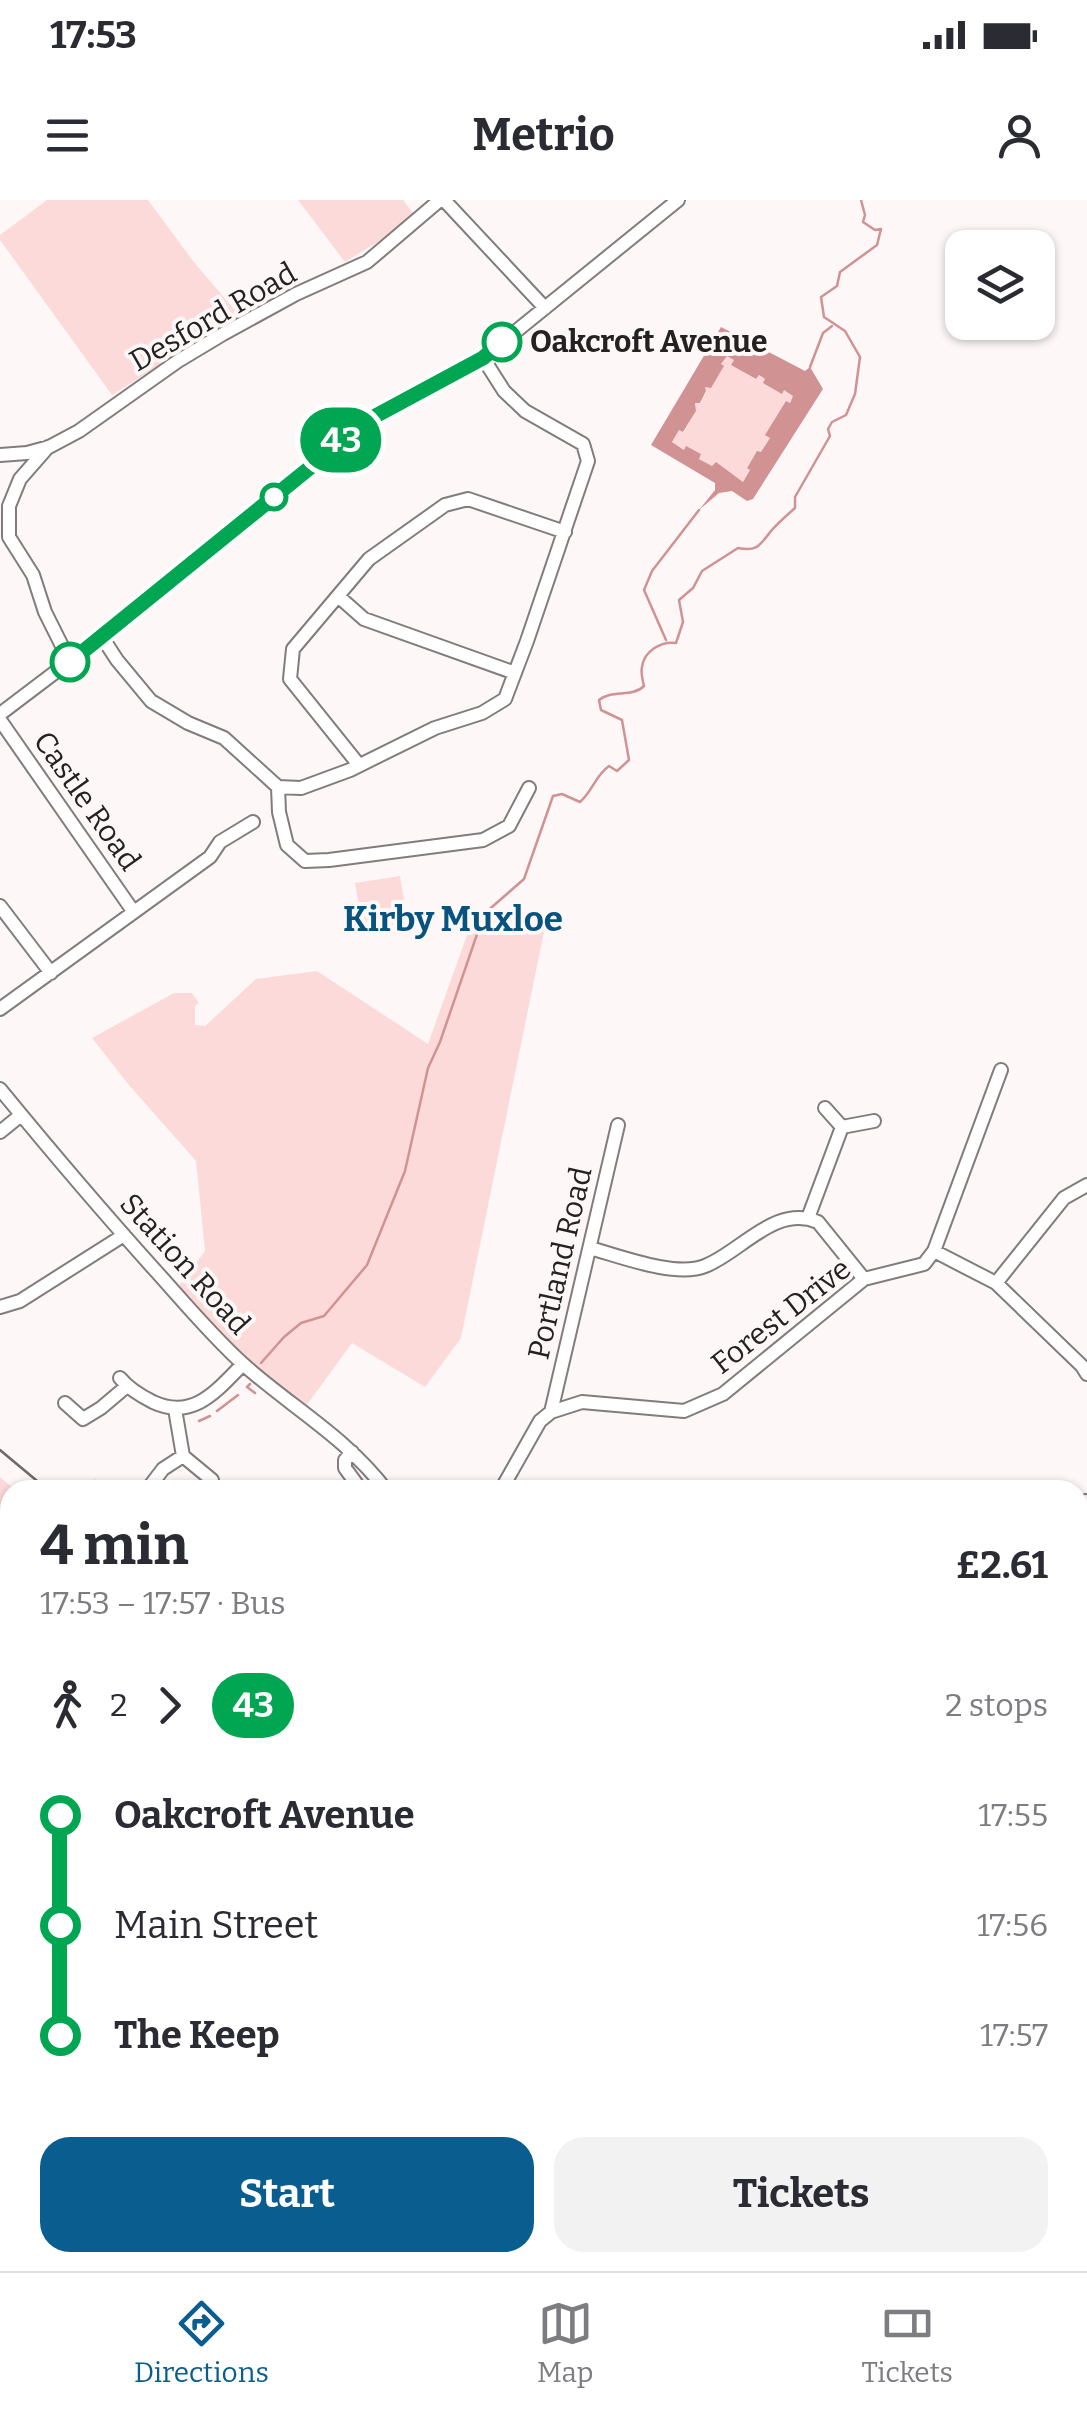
<!DOCTYPE html>
<meta charset="utf-8">
<style>
:root{--surface:#fff;--page:#f2f2f3;--text:#2b2b33;--muted:#7c7c81;--line:#e1e1e2;--accent:#095d8f}
body{margin:0;font-family:Bitter,serif;background:var(--page);color:var(--text);height:100vh;display:flex;flex-direction:column;font-size:38px;white-space:nowrap}
*{box-sizing:border-box;margin:0}
p{font-size:32px;color:var(--muted)}
.icon{flex:none;width:55px;height:55px;fill:none;stroke:currentColor;stroke-width:2;stroke-linecap:round;stroke-linejoin:round}
.map{position:relative;flex:1;overflow:hidden}
.drawer{position:absolute;left:0px;top:1280px;width:1088px;height:792px;display:flex;flex-direction:column;background:var(--surface);border-radius:30px 30px 0 0;box-shadow:0 2px 8px #0004}
.drawer>*{flex:none}
.badge{padding:0 20px;border-radius:32px;font-size:35px;line-height:65px}
.controls{position:absolute;left:945px;top:30px;display:grid;gap:20px}
.controls a{display:grid;place-items:center;width:110px;height:110px;border-radius:20px;background:var(--surface);box-shadow:0 2px 8px #0004;font-size:50px}
.map>.badge{position:absolute;translate:-50% -50%;box-shadow:0 0 0 5px #fff}
.legs{display:flex;align-items:center;gap:15px;height:110px;padding:0 40px;font-size:32px}
.legs p{margin-inline-start:auto}
.overview{display:flex;align-items:center;justify-content:space-between;height:170px;padding:0 40px}
h1{font-size:55px;font-weight:700;line-height:75px}
.action{display:flex;gap:20px;margin-top:auto;padding:20px 40px}
.action a{flex:1;height:115px;border-radius:30px;background:var(--accent);color:#fff;font-size:40px;font-weight:700;line-height:115px;text-align:center}
.action a+a{background:var(--page);color:var(--text)}
ul{padding:0 40px;list-style:none}
li{display:flex;align-items:center;gap:35px;height:110px;font-size:38px}
li i{display:grid;place-items:center;width:15px;height:100%;margin:0 12px;background:currentColor}
li i::after{content:'';width:25px;height:25px;margin:-12px;border:8px solid;border-radius:50%;background:var(--surface)}
li p{margin-inline-start:auto}
li:first-child i{background:linear-gradient(#0000 50%,currentColor 0)}
li:last-child i{background:linear-gradient(currentColor 50%,#0000 0)}
.status{display:flex;justify-content:space-between;align-items:center;height:70px;padding:0 50px;background:var(--surface);direction:ltr}
.status svg{height:28px;fill:currentColor}
header{display:flex;justify-content:space-between;align-items:center;height:130px;padding:0 40px;background:var(--surface);font-size:45px;font-weight:700}
.tab-bar{display:flex;justify-content:space-around;align-items:center;height:140px;border-top:2px solid var(--line);background:var(--surface);font-size:28px;color:var(--muted)}
.tab-bar a{display:grid;justify-items:center;gap:5px}
.tab-bar .active{color:var(--accent)}
.map>svg:first-child{display:block}
.green{fill:#fddada}
.water{fill:#d09293;fill-rule:evenodd}
.lines{fill:none;stroke-linecap:round;stroke-linejoin:round}
.stream{stroke:#d09293;stroke-width:2.5}
.minor-casing{stroke:#827c7c;stroke-width:16}
.minor{stroke:#fff;stroke-width:12}
.rail{stroke:#6d6a6a;stroke-width:2.5}
.line-1-casing{stroke:#fff;stroke-width:22}
.line-1{stroke:#00a651;stroke-width:15}
.stop-1-dot{fill:#fff;stroke:#00a651;stroke-width:5}
.labels{text-anchor:middle;dominant-baseline:central;stroke-width:8;stroke-linejoin:round;paint-order:stroke}
.street-label{font-size:30px;fill:#232121;stroke:#fdf7f7}
.stop-label{font-size:30px;font-weight:bold;fill:#232121;stroke:#fdf7f7;text-anchor:start}
.quarter-label{font-size:35px;font-weight:bold;fill:#075380;stroke:#fdf7f7}
</style>
<div class="status"><b>17:53</b><svg viewBox="0 0 49 12"><path d="M0 12V9h3v3zM5 12V6h3v6zM10 12V3h3v9zM15 12V0h3v12zM26 1h20v11H26zM47 4h2v5h-2z"/></svg></div>
<header><svg class="icon" aria-label="menu" viewBox="0 0 24 24"><path d="M4 6h16M4 12h16M4 18h16"/></svg>Metrio<svg class="icon" aria-label="person" viewBox="0 0 24 24"><circle cx="12" cy="8" r="4"/><path d="M4 21q1-7 8-7t8 7"/></svg></header>
<div class="map">
<svg width="1087" height="2071" viewBox="0 0 1087 2071">
<rect width="100%" height="100%" fill="#fdf7f7"/>
<!-- green -->
<path class="green" d="M 47,0 L 148,0 L 193,61 L 239,115 L 112,195 L 0,40 L 0,35 Z
M 298,0 L 403,0 L 413,13 L 396,31 L 345,62 Z
M 727,155 L 734,160 L 732,165 L 755,179 L 758,175 L 794,196 L 766,235 L 770,238 L 761,253 L 757,252 L 747,267 L 750,270 L 743,282 L 716,263 L 713,267 L 672,242 L 679,230 L 684,232 L 696,211 L 695,203 L 701,203 L 706,192 L 705,187 L 711,187 L 723,167 L 721,165 Z
M 400,676 L 408,724 L 363,731 L 355,683 Z
M 548,712 L 461,1138 L 425,1187 L 352,1143 L 306,1206 L 249,1159 L 175,1091 L 205,1051 L 196,961 L 128,884 L 92,838 L 174,793 L 192,793 L 199,803 L 195,806 L 195,825 L 205,826 L 256,779 L 317,771 L 428,844 L 471,724 Z
M 0,1277 L 15,1290 L 10,1290 L 10,1841 L 0,1843 Z"/>
<!-- water -->
<path class="water" d="M 721,127 L 805,171 L 810,167 L 823,189 L 753,299 L 747,301 L 732,291 L 719,293 L 699,310 L 715,290 L 715,283 L 651,245 ZM 727,156 L 734,160 L 731,165 L 756,179 L 759,175 L 765,179 L 763,183 L 782,194 L 784,190 L 793,196 L 790,203 L 786,201 L 765,235 L 770,238 L 761,252 L 757,251 L 747,268 L 750,270 L 743,282 L 716,262 L 712,266 L 699,259 L 701,254 L 686,246 L 684,250 L 672,242 L 679,230 L 683,232 L 696,211 L 695,203 L 700,203 L 706,191 L 705,187 L 711,188 L 724,166 L 721,164 Z"/>
<g class="lines">
<!-- stream -->
<path class="stream" d="M 810,167 L 823,133 L 832,126
M 666,440 L 644,390 L 652,371 L 699,310
M 261,1163 L 284,1137 L 301,1123 L 324,1116 L 367,1065 L 405,971 L 428,868 L 440,842 L 484,714 L 524,679 L 553,596 L 562,594 L 580,602 C 594,589 595,576 609,566 L 617,571 L 629,560 L 622,520 L 601,510 L 599,500 C 612,489 632,498 644,486 C 643,482 641,471 642,467 C 644,451 661,441 676,443 L 683,422 L 679,400 L 693,388 L 702,371 L 738,348 C 757,352 760,345 771,331 C 778,323 787,315 795,308 L 795,297 L 830,236 L 828,229 L 832,222 L 846,215 L 855,194 L 860,157 L 845,131 L 824,117 L 821,97 L 837,86 L 840,72 L 877,45 L 881,29 L 875,30 L 863,22 L 865,15 L 861,0
M 250,1184 L 247,1187 L 255,1193
M 217,1211 L 238,1195
M 199,1221 L 210,1216
M 354,1270 L 369,1290
M 80,1288 L 96,1281"/>
<defs>
<path id="minor" d="M 444,0 L 545,108
M 48,247 L 20,279 L 9,306 L 9,337 L 33,375 L 45,412 L 70,462
M 0,255 L 27,253 L 49,247 L 79,231 L 178,161 L 223,134 L 296,94 L 367,62 L 440,0
M 338,396 L 364,419 L 515,473
M 102,437 L 117,460 L 151,501 L 188,523 L 224,538 L 278,587
M 0,514 L 132,414 L 312,266 L 355,227 L 483,158 L 678,0
M 0,520 L 133,711
M 359,565 L 290,479 L 293,449 L 369,359 L 445,305 L 468,299 L 565,332
M 278,587 L 301,588 L 350,570 L 435,528 L 482,513 L 505,499 L 527,441 L 588,261 L 583,244 L 525,211 L 504,191 L 483,158
M 278,587 L 279,612 L 287,645 L 305,661 L 329,660 L 483,640 L 509,626 L 529,588
M 0,706 L 51,773
M 0,809 L 210,657 L 220,642 L 253,622
M 0,889 C 50,950 101,1010 154,1069 C 183,1101 211,1135 243,1164 C 291,1207 347,1238 386,1290
M 842,927 L 874,921
M 0,932 L 21,915
M 808,1018 L 842,927 L 825,908
M 590,1048 C 619,1056 676,1078 705,1066 C 741,1052 775,1004 818,1022 L 864,1079
M 934,1051 L 1001,870
M 996,1083 L 1064,998 L 1087,985
M 0,1107 L 20,1101 L 124,1035
M 120,1178 C 129,1189 141,1196 153,1202 C 194,1221 217,1190 243,1164
M 65,1203 L 83,1219 L 101,1208 L 127,1186
M 551,1212 L 618,925
M 352,1252 L 345,1260 L 345,1268 L 361,1290
M 183,1256 L 212,1280
M 147,1290 L 163,1269 L 183,1256 L 175,1209
M 501,1290 L 540,1221 L 551,1212 L 582,1202 L 684,1211 L 723,1194 L 864,1079 L 924,1064 L 934,1051 L 996,1083 L 1082,1166 L 1087,1174
M 1078,1302 L 1087,1301
M 1078,1570 L 1087,1571
M 1078,1731 L 1087,1732
M 1078,1910 L 1087,1918
M 240,2062 L 253,2071
M 263,2071 L 272,2062
M 532,2071 L 542,2062
M 684,2071 L 685,2062
M 807,2071 L 809,2062"/>
</defs>
<!-- minor casing -->
<use href="#minor" class="minor-casing"/>
<!-- minor -->
<use href="#minor" class="minor"/>
<!-- rail -->
<path class="rail" d="M 0,1250 L 48,1290
M 1078,1700 L 1087,1700"/>
</g>
<g class="lines">
<defs>
<path id="line-1" d="M 70,462 L 312,266 L 355,227 L 483,158 L 502,142"/>
</defs>
<!-- line-1 casing -->
<use href="#line-1" class="line-1-casing"/>
<!-- line-1 -->
<use href="#line-1" class="line-1"/>
</g>
<!-- markers -->
<g class="stop-1-dot">
<circle cx="502" cy="142" r="18"/>
<circle cx="274" cy="297" r="12"/>
<circle cx="70" cy="462" r="18"/>
</g>
<g class="labels">
<!-- street labels -->
<g class="street-label">
<text transform="translate(213 117) rotate(-30)">Desford Road</text>
<text transform="translate(87 601) rotate(55)">Castle Road</text>
<text transform="translate(560 1063) rotate(-77)">Portland Road</text>
<text transform="translate(185 1064) rotate(48)">Station Road</text>
<text transform="translate(781 1116) rotate(-38)">Forest Drive</text>
</g>
<!-- stop labels -->
<g class="stop-label">
<text x="530" y="142">Oakcroft Avenue</text>
</g>
<!-- quarter labels -->
<g class="quarter-label">
<text x="453" y="719">Kirby Muxloe</text>
</g>
</g>
</svg>
<div class="controls">
<a><svg class="icon" aria-label="layers" viewBox="0 0 24 24"><path d="M12 4l9 5-9 5-9-5zM3 14l9 5 9-5"/></svg></a>
</div>
<b class="badge" style="left:341px;top:240px;background:#00a651;color:#fff">43</b>
<section class="drawer">
<div class="overview"><div><h1>4 min</h1><p>17:53 – 17:57 · Bus</p></div><b>£2.61</b></div>
<div class="legs"><svg class="icon" aria-label="walk" viewBox="0 0 24 24"><circle cx="13" cy="4" r="2"/><path d="M13 8l-2 6 4 7M11 14l-3 7M7 12l3-4h3l4 4"/></svg>2<svg class="icon" aria-label="forward" viewBox="0 0 24 24"><path d="M9 5l7 7-7 7"/></svg><b class="badge" style="background:#00a651;color:#fff">43</b><p>2 stops</p></div>
<ul>
<li><i style="color:#00a651"></i><b>Oakcroft Avenue</b><p>17:55</p></li>
<li><i style="color:#00a651"></i><span>Main Street</span><p>17:56</p></li>
<li><i style="color:#00a651"></i><b>The Keep</b><p>17:57</p></li>
</ul>
<div class="action"><a>Start</a><a>Tickets</a></div>
</section>
</div>
<nav class="tab-bar">
<a class="active"><svg class="icon" aria-label="directions" viewBox="0 0 24 24"><path d="M12 3l9 9-9 9-9-9zM9 14v-3h6M13 9l2 2-2 2"/></svg>Directions</a>
<a><svg class="icon" aria-label="map" viewBox="0 0 24 24"><path d="M3 6l6-2 6 2 6-2v14l-6 2-6-2-6 2zM9 4v14M15 6v14"/></svg>Map</a>
<a><svg class="icon" aria-label="tickets" viewBox="0 0 24 24"><path d="M3 7h18v10H3zM15 7v10"/></svg>Tickets</a>
</nav>
